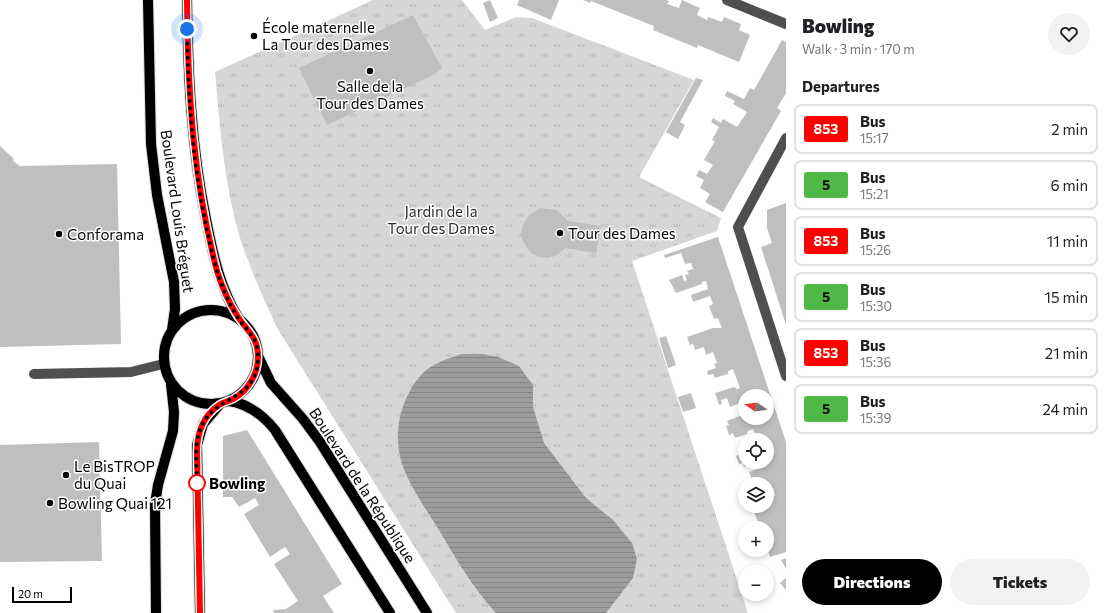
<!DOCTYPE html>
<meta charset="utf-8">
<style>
:root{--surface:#fff;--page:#f2f2f2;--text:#202124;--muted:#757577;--line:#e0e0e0;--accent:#000}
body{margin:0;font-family:Commissioner,sans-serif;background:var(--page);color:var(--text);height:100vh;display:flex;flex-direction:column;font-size:15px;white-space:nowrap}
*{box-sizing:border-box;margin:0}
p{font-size:13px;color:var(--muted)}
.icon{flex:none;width:22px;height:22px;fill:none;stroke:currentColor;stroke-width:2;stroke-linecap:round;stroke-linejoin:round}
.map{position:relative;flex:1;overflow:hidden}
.drawer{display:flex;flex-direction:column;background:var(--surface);width:320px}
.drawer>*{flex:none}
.badge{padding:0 8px;border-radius:3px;font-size:14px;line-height:26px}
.needle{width:26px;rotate:283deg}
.controls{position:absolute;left:738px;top:389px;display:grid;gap:8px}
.controls a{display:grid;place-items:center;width:36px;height:36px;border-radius:50%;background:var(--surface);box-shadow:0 2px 6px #0003;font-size:20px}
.scale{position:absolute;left:12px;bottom:10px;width:60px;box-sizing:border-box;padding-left:4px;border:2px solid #000;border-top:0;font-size:11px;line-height:14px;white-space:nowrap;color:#000;-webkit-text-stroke:3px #fff;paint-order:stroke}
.you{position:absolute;width:20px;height:20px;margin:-10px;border:3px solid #fff;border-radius:50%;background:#1a73e8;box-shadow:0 0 0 6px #1a73e833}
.map>.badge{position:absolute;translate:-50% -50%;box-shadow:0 0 0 2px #fff}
h2{padding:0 16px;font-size:15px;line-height:36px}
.round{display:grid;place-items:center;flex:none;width:42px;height:42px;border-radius:21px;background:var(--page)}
.headline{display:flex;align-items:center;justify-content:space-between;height:68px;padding:0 16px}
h1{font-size:19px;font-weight:800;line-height:30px}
.cta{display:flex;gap:8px;margin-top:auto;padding:8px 16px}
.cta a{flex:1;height:46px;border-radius:24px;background:var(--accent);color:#fff;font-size:16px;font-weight:800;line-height:46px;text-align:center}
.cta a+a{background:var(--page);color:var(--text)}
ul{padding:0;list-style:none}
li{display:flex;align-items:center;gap:12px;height:50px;margin:0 8px 6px;padding:0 8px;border:2px solid var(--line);border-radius:8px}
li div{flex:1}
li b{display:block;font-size:15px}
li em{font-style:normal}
li .badge{min-width:44px;font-weight:700;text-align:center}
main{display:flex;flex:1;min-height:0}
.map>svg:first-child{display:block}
.park{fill:url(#park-tufts)}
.water{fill:url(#water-rules)}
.building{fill:#bfbfbf}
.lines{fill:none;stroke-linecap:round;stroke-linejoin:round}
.major-casing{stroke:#dbdbdb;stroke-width:12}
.minor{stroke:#4f4f4f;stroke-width:10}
.major{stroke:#000;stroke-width:10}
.line-casing{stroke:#fff;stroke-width:9}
.line{stroke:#fe0000;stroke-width:6}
.walk{stroke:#000;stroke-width:4;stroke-dasharray:0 7.2}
.poi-dot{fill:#000;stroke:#fff;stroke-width:1.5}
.stop-dot{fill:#fff;stroke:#fe0000;stroke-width:2}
.labels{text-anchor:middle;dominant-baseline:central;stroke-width:3;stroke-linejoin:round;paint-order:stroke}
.poi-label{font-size:15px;fill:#000;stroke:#fff;text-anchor:start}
.street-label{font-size:15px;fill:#000;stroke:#fff}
.park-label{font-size:15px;fill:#2d2d2d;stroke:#fff}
.stop-label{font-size:15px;font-weight:bold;fill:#000;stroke:#fff;text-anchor:start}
</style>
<main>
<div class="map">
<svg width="786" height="613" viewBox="0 0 786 613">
<defs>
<pattern id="park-tufts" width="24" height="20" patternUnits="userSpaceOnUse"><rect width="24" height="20" fill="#d6d6d6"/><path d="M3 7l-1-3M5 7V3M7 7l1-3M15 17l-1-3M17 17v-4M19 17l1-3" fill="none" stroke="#b6b6b6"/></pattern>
<pattern id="water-rules" width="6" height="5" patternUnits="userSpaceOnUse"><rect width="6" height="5" fill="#9d9d9d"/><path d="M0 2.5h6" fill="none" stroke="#858585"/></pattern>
</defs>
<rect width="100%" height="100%" fill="#fff"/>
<!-- park -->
<path class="park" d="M 373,0 L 462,0 L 485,30 L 516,17 L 532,18 L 694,80 L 639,177 L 721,218 L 717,231 L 632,261 L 748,613 L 456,613 L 277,328 C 264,299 250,269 240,238 C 224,184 220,128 215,72 Z"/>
<!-- water -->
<path class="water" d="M 461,354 L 483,354 L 498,357 L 519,366 L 533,385 L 533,407 L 544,443 L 586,498 L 613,520 L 632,543 L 637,559 L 633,578 L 606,613 L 496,613 C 473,588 456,559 439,530 C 426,509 410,487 402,464 C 392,433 401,396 423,373 C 433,363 448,359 461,354 Z"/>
<!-- building -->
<path class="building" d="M 490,0 L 498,18 L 490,22 L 483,3 Z
M 519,0 L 559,0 L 551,20 L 517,5 Z
M 583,0 L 666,0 L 669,1 L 667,4 L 679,8 L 682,0 L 700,8 L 697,15 L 707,20 L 708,17 L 722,22 L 724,17 L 741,24 L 739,30 L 750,35 L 739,62 L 698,45 L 697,48 L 653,30 L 654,26 L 591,1 L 590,3 Z
M 413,15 L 442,68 L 435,74 L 327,125 L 299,68 Z
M 782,40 L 786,42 L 786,93 L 777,108 L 781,111 L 723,212 L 705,202 L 710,194 L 700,188 L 704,180 L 696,176 L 699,170 L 707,174 L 713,165 L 704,160 L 715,141 L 712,140 L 719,127 L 711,122 L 713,118 L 721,123 L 723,119 L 737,127 L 747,112 L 733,104 L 735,101 L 725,96 L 727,91 L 744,99 L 750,88 L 754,90 Z
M 696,78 L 703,80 L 680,122 L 685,125 L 678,139 L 666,132 Z
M 0,146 L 14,159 L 13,161 L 20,166 L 117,164 L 121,344 L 0,347 Z
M 786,203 L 786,325 L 761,247 L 772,243 L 767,228 L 767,210 Z
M 540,208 L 557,210 L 568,221 L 601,226 L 596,253 L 565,248 L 557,255 L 548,258 L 539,257 L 531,253 L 522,240 L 522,227 L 529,215 Z
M 718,237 L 786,442 L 786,552 L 770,557 L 767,549 L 769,547 L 767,528 L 760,528 L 752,506 L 767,506 L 767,498 L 775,496 L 773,488 L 767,492 L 767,484 L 749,484 L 748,481 L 752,480 L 749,472 L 766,466 L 764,462 L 767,462 L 767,440 L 757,440 L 753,429 L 748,431 L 747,434 L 735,438 L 733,433 L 729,435 L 726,426 L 729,425 L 727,421 L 742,415 L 740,410 L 745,408 L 745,418 L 767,418 L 767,396 L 745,396 L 745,399 L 740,401 L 738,404 L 730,407 L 727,398 L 721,400 L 722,404 L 719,405 L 715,393 L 734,387 L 737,389 L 740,388 L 733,369 L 728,371 L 728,374 L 715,378 L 713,374 L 708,375 L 707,371 L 716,368 L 714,364 L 717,363 L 713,352 L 706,355 L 704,347 L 695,350 L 693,344 L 690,345 L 687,337 L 713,328 L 722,328 L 718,318 L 714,319 L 709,306 L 713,304 L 710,296 L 693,302 L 691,295 L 708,289 L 706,281 L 702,282 L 702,284 L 676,293 L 669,280 L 682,275 L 684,281 L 687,280 L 685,275 L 689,274 L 687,271 L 693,269 L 691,263 L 685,264 L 681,253 L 665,258 L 664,255 Z
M 666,336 L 676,365 L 668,368 L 659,338 Z
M 691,393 L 696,408 L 683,412 L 678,397 Z
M 247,430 L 342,584 L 323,596 L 334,613 L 274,613 L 273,610 L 286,609 L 298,601 L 274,564 L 290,554 L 285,547 L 270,557 L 244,514 L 259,505 L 255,498 L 239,507 L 232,497 L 223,497 L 223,436 Z
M 99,442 L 102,561 L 0,562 L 0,445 Z
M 745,449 L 745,462 L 758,462 L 744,467 L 743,463 L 739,464 L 736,456 L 740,454 L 738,451 Z
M 786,558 L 786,569 L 781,560 Z
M 786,578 L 786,590 L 780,583 Z"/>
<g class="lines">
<defs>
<path id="major" d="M 148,0 L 151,144 L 157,195 L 174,282 L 175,309 L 172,330
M 187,0 C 188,74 191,146 206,219 C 213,255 220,288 239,319
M164 357a47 47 0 1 1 94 0a47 47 0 1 1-94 0Z
M 258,356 L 271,383 L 303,419 L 320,442 L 427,613
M 229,401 C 249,404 263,415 275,430 L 390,613
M 156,613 L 155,504 L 158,485 L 173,431 L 174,412 L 171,384
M 200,613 L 197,445 L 203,424 L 220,404"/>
</defs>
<!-- major casing -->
<use href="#major" class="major-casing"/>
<!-- minor -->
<path class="minor" d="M 727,0 L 786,24
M 786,138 L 738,227 L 786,376
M 34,374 L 131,372 L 163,364"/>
<!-- major -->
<use href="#major" class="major"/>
</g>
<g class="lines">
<defs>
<path id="line" d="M 187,0 C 188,94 193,179 217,271 C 222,287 229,303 238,317 C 248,332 258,337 258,357 C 258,374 248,391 233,399 C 229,401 223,402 219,405 C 203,416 197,434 197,452 L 200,613"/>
</defs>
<!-- line casing -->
<use href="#line" class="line-casing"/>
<!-- line -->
<use href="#line" class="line"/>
<!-- walk -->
<path class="walk" d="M 187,29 C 188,111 195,192 217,271 C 222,287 229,304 238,318 C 248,332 258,338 258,357 C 258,401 217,394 202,425 C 193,443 197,466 197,485 L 197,483"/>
</g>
<!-- markers -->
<g class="poi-dot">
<circle cx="254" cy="36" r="4"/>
<circle cx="370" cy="71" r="4"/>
<circle cx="560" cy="233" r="4"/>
<circle cx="59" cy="234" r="4"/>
<circle cx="66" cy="475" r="4"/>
<circle cx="50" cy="503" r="4"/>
</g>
<circle class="stop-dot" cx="197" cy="483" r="8"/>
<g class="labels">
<!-- poi labels -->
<g class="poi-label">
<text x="262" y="27">École maternelle<tspan x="262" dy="17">La Tour des Dames</tspan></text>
<text x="370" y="86" text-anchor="middle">Salle de la<tspan x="370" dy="17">Tour des Dames</tspan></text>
<text x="568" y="233">Tour des Dames</text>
<text x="67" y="234">Conforama</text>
<text x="74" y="466">Le BisTROP<tspan x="74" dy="17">du Quai</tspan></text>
<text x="58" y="503">Bowling Quai 121</text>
</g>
<!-- street labels -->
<g class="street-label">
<text transform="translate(178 211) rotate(82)">Boulevard Louis Bréguet</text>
<text transform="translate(363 485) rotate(57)">Boulevard de la République</text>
</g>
<!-- park labels -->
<g class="park-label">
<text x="441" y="211">Jardin de la<tspan x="441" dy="17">Tour des Dames</tspan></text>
</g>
<!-- stop labels -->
<g class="stop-label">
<text x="209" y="483">Bowling</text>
</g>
</g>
</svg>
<div class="controls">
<a><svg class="needle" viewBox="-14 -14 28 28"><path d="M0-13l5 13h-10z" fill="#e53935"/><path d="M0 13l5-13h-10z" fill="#757577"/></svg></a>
<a><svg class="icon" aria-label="locate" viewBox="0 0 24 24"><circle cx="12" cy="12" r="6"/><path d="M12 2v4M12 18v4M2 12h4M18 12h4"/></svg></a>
<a><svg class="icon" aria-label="layers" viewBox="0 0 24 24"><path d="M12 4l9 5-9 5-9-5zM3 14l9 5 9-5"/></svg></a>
<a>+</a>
<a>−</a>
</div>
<div class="scale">20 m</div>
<div class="you" style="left:187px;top:29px"></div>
</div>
<section class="drawer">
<div class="headline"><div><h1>Bowling</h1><p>Walk · 3 min · 170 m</p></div><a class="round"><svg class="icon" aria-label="heart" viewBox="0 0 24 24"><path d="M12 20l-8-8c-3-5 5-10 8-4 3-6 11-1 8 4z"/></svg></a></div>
<h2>Departures</h2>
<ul>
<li><span class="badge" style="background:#fe0000;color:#fff">853</span><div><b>Bus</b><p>15:17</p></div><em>2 min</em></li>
<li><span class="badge" style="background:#50b847;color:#111">5</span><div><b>Bus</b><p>15:21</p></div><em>6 min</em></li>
<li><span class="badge" style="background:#fe0000;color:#fff">853</span><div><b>Bus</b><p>15:26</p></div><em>11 min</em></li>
<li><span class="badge" style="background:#50b847;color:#111">5</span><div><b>Bus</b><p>15:30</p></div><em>15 min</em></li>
<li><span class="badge" style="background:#fe0000;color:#fff">853</span><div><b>Bus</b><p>15:36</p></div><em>21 min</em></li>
<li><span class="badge" style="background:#50b847;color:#111">5</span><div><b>Bus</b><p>15:39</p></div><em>24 min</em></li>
</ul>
<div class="cta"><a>Directions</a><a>Tickets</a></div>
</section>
</main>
